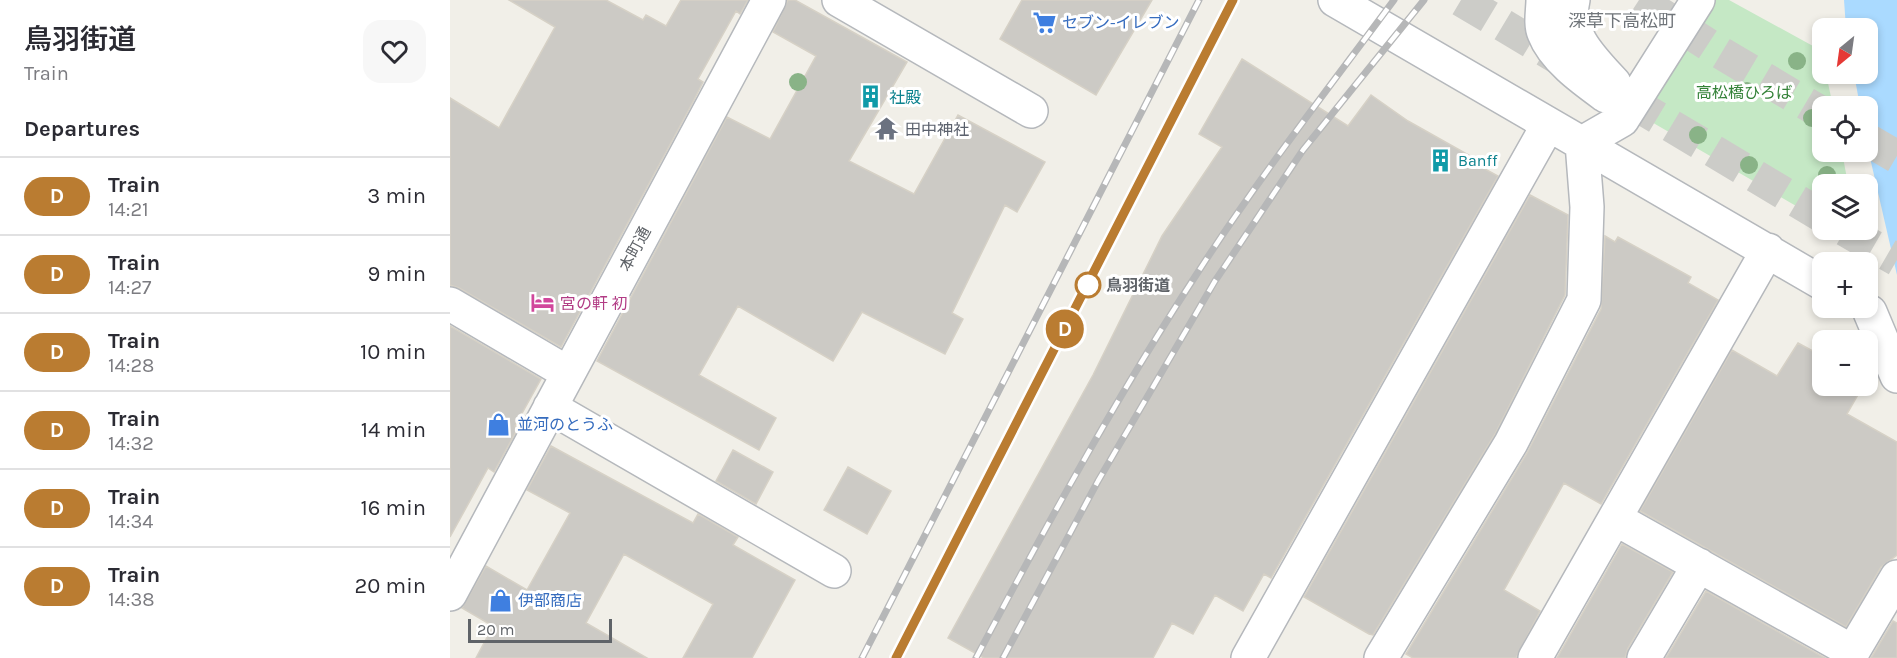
<!DOCTYPE html>
<meta charset="utf-8">
<style>
:root{--surface:#fff;--page:#f7f7f7;--text:#2b2b33;--muted:#7c7c81;--line:#e1e1e2}
body{margin:0;font-family:Karla,"Noto Sans JP",sans-serif;background:var(--page);color:var(--text);height:100vh;display:flex;flex-direction:column;font-size:22px;white-space:nowrap}
*{box-sizing:border-box;margin:0}
p{font-size:20px;color:var(--muted)}
.icon{flex:none;width:33px;height:33px;fill:none;stroke:currentColor;stroke-width:2;stroke-linecap:round;stroke-linejoin:round}
.map{position:relative;flex:1;overflow:hidden}
.details{display:flex;flex-direction:column;background:var(--surface);width:450px}
.details>*{flex:none}
.badge{padding:0 12px;border-radius:20px;font-size:21px;line-height:39px}
.needle{width:39px;rotate:209deg}
.fabs{position:absolute;left:1362px;top:18px;display:grid;gap:12px}
.fabs a{display:grid;place-items:center;width:66px;height:66px;border-radius:12px;background:var(--surface);box-shadow:0 3px 9px #0003;font-size:30px}
.scale{position:absolute;left:18px;bottom:15px;width:144px;box-sizing:border-box;padding-left:6px;border:3px solid #5f6368;border-top:0;font-size:16px;line-height:21px;white-space:nowrap;color:#5f6368;-webkit-text-stroke:4px #fff;paint-order:stroke}
.map>.badge{position:absolute;translate:-50% -50%;box-shadow:0 0 0 3px #fff}
h2{padding:0 24px;font-size:22px;line-height:54px}
.round{display:grid;place-items:center;flex:none;width:63px;height:63px;border-radius:18px;background:var(--page)}
.summary{display:flex;align-items:center;justify-content:space-between;height:102px;padding:0 24px}
h1{font-size:28px;font-weight:600;line-height:45px}
ul{padding:0;list-style:none}
li{display:flex;align-items:center;gap:18px;height:78px;padding:0 24px;border-top:2px solid var(--line)}
li div{flex:1}
li b{display:block;font-size:22px}
li em{font-style:normal}
li .badge{min-width:66px;font-weight:700;text-align:center}
main{display:flex;flex:1;min-height:0}
.map>svg:first-child{display:block}
.green{fill:#c5e8c5}
.water{fill:#aadaff}
.building{fill:#cccac5;stroke:#d6d1c6;stroke-width:1.5}
.lines{fill:none;stroke-linecap:round;stroke-linejoin:round}
.highway-tunnel{stroke:#ccccc8;stroke-width:33;stroke-dasharray:33 16;stroke-linecap:butt}
.minor-casing{stroke:#b5b8bc;stroke-width:36}
.minor{stroke:#fff;stroke-width:33}
.rail-casing{stroke:#b6b7b8;stroke-width:7}
.rail{stroke:#fff;stroke-width:4.5;stroke-dasharray:14;stroke-linecap:butt}
.tree{fill:#89b387}
.line-casing{stroke:#fff;stroke-width:14}
.line{stroke:#ba7c31;stroke-width:9}
.stop-dot{fill:#fff;stroke:#ba7c31;stroke-width:3}
.labels{text-anchor:middle;dominant-baseline:central;stroke-width:6;stroke-linejoin:round;paint-order:stroke}
.shop-label{font-size:16px;fill:#366cbe;stroke:#fff;text-anchor:start}
.park-label{font-size:16px;fill:#348238;stroke:#fff}
.culture-label{font-size:16px;fill:#0d838f;stroke:#fff;text-anchor:start}
.worship-label{font-size:16px;fill:#5b616d;stroke:#fff;text-anchor:start}
.street-label{font-size:16px;fill:#5f6368;stroke:#fff}
.stop-label{font-size:16px;font-weight:bold;fill:#5f6368;stroke:#fff;text-anchor:start}
.hotel-label{font-size:16px;fill:#b23c85;stroke:#fff;text-anchor:start}
.neighbourhood-label{font-size:18px;fill:#70757a;stroke:#fff}
</style>
<main>
<section class="details">
<div class="summary"><div><h1>鳥羽街道</h1><p>Train</p></div><a class="round"><svg class="icon" aria-label="heart" viewBox="0 0 24 24"><path d="M12 20l-8-8c-3-5 5-10 8-4 3-6 11-1 8 4z"/></svg></a></div>
<h2>Departures</h2>
<ul>
<li><span class="badge" style="background:#ba7c31;color:#fff">D</span><div><b>Train</b><p>14:21</p></div><em>3 min</em></li>
<li><span class="badge" style="background:#ba7c31;color:#fff">D</span><div><b>Train</b><p>14:27</p></div><em>9 min</em></li>
<li><span class="badge" style="background:#ba7c31;color:#fff">D</span><div><b>Train</b><p>14:28</p></div><em>10 min</em></li>
<li><span class="badge" style="background:#ba7c31;color:#fff">D</span><div><b>Train</b><p>14:32</p></div><em>14 min</em></li>
<li><span class="badge" style="background:#ba7c31;color:#fff">D</span><div><b>Train</b><p>14:34</p></div><em>16 min</em></li>
<li><span class="badge" style="background:#ba7c31;color:#fff">D</span><div><b>Train</b><p>14:38</p></div><em>20 min</em></li>
</ul>
</section>
<div class="map">
<svg width="1447" height="658" viewBox="0 0 1447 658">
<rect width="100%" height="100%" fill="#f1efe8"/>
<!-- green -->
<path class="green" d="M 1259,0 L 1279,0 L 1372,51 L 1372,74 L 1376,74 L 1383,106 L 1372,106 L 1372,152 L 1392,152 L 1398,184 L 1372,184 L 1372,221 L 1193,117 Z"/>
<!-- water -->
<path class="water" d="M 1394,0 L 1447,0 L 1447,275 L 1418,149 L 1418,106 L 1410,106 L 1404,74 L 1418,74 L 1418,28 L 1396,28 Z"/>
<!-- building -->
<path class="building" d="M 59,0 L 156,0 L 193,20 L 196,15 L 216,26 L 231,0 L 298,0 L 290,14 L 286,11 L 248,79 L 253,82 L 244,100 L 111,347 L 9,288 L 0,285 L 0,98 L 49,128 L 105,27 Z
M 338,0 L 345,0 L 457,62 L 399,161 L 464,194 L 508,115 L 595,162 L 567,212 L 555,205 L 502,313 L 513,319 L 495,354 L 412,312 L 383,361 L 288,306 L 249,375 L 326,418 L 309,450 L 147,361 L 277,117 L 320,139 L 366,56 L 323,32 Z
M 572,0 L 702,0 L 646,95 L 550,39 Z
M 792,59 L 898,126 L 921,95 L 958,121 L 1024,158 L 1022,162 L 1048,176 L 821,578 L 814,574 L 793,611 L 765,595 L 743,634 L 722,623 L 703,658 L 534,658 L 498,638 L 643,375 L 712,236 L 772,147 L 749,134 Z
M 1080,195 L 1118,215 L 1115,295 L 1045,434 L 923,635 L 919,634 L 854,597 Z
M 1155,236 L 1165,242 L 1168,237 L 1241,277 L 1238,283 L 1268,300 L 1151,504 L 1114,483 L 1054,590 L 1090,611 L 1066,658 L 963,658 L 956,654 L 1077,453 L 1151,309 Z
M 0,326 L 91,379 L 65,426 L 68,428 L 44,472 L 38,468 L 0,537 Z
M 1348,343 L 1372,356 L 1372,386 L 1413,386 L 1397,414 L 1447,442 L 1447,555 L 1431,567 L 1396,627 L 1190,511 L 1282,350 L 1327,376 Z
M 101,446 L 243,523 L 248,514 L 288,537 L 283,545 L 345,580 L 302,658 L 233,658 L 263,604 L 174,554 L 136,623 L 197,658 L 26,658 L 43,626 L 12,608 L 36,566 L 77,590 L 120,513 L 77,490 Z
M 283,450 L 323,472 L 306,504 L 266,481 Z
M 398,467 L 441,491 L 417,534 L 374,510 Z
M 1172,544 L 1223,572 L 1178,648 L 1175,658 L 1107,658 Z
M 1256,591 L 1375,658 L 1216,658 Z
M 1443,621 L 1447,623 L 1447,658 L 1421,658 Z"/>
<g class="lines">
<!-- highway-tunnel -->
<path class="highway-tunnel" d="M 1011,0 L 1372,216
M 1189,0 L 1271,53 L 1372,113
M 1418,140 L 1447,157
M 1395,230 L 1447,260"/>
<defs>
<path id="minor" d="M 389,0 L 581,111
M 885,0 L 1372,283
M 1093,0 C 1093,10 1090,24 1094,33 C 1104,59 1134,80 1156,96 L 1164,83 C 1143,60 1115,34 1123,0
M 0,304 L 118,373
M 1420,312 L 1447,376
M 100,407 L 384,571
M 1166,519 L 1403,652
M 0,594 L 319,0
M 798,658 L 1098,125
M 931,658 L 1061,443 L 1134,300 L 1137,207 L 1132,143 L 1172,120 L 1248,0
M 1085,658 L 1318,250
M 1194,658 L 1249,565
M 1399,658 L 1447,577"/>
</defs>
<!-- minor casing -->
<use href="#minor" class="minor-casing"/>
<!-- minor -->
<use href="#minor" class="minor"/>
<defs>
<path id="rail" d="M 412,658 L 749,0
M 446,658 L 783,0
M 526,658 C 596,526 668,394 750,269 C 810,176 878,89 944,0
M 553,658 L 648,481 L 765,281 L 853,150 L 974,0"/>
</defs>
<!-- rail casing -->
<use href="#rail" class="rail-casing"/>
<!-- rail -->
<use href="#rail" class="rail"/>
</g>
<!-- trees -->
<g class="tree">
<circle cx="1347" cy="61" r="9"/>
<circle cx="348" cy="82" r="9"/>
<circle cx="1297" cy="91" r="9"/>
<circle cx="1362" cy="118" r="9"/>
<circle cx="1248" cy="135" r="9"/>
<circle cx="1299" cy="165" r="9"/>
<circle cx="1377" cy="175" r="9"/>
</g>
<g class="lines">
<defs>
<path id="line" d="M 446,658 L 783,0"/>
</defs>
<!-- line casing -->
<use href="#line" class="line-casing"/>
<!-- line -->
<use href="#line" class="line"/>
</g>
<!-- icons -->
<defs>
<symbol id="supermarket-bare" viewBox="-9 -9 18 18"><path d="M-6-5.5h2.5l.6 2H6L4.5 2H-2.5L-4.4-4H-6ZM-1.5 3.2a1.3 1.3 0 1 0 .1 0ZM3 3.2a1.3 1.3 0 1 0 .1 0Z" fill="#3f7fe0" stroke="#fff" stroke-width="2.5" paint-order="stroke"/></symbol>
<symbol id="building-bare" viewBox="-9 -9 18 18"><path d="M-4-6H4V6H1V3H-1V6H-4ZM-2.5-4.3h1.7v1.8h-1.7ZM.8-4.3h1.7v1.8H.8ZM-2.5-1h1.7V.8h-1.7ZM.8-1h1.7V.8H.8Z" fill="#0f9aa8" stroke="#fff" stroke-width="2.5" paint-order="stroke"/></symbol>
<symbol id="temple-bare" viewBox="-9 -9 18 18"><path d="M0-6L5-2H3V0L6.5 2.5H4V6H1.5V3h-3V6H-4V2.5H-6.5L-3 0V-2H-5Z" fill="#6b7280" stroke="#fff" stroke-width="2.5" paint-order="stroke"/></symbol>
<symbol id="hotel-bare" viewBox="-9 -9 18 18"><path d="M-6-4.5h1.5V1H6V5H4.5V3h-9V5H-6ZM-4 0a1.8 1.8 0 1 1 3.6 0ZM.5 0V-2.5h3Q6-2.5 6 0Z" fill="#d1479c" stroke="#fff" stroke-width="2.5" paint-order="stroke"/></symbol>
<symbol id="shop-bare" viewBox="-9 -9 18 18"><path d="M-5-2.5h2.3a2.7 3.5 0 0 1 5.4 0H5L5.5 6h-11ZM-1.5-2.5h3a1.5 2.3 0 0 0-3 0Z" fill="#3f7fe0" stroke="#fff" stroke-width="2.5" paint-order="stroke"/></symbol>
</defs>
<g fill-rule="evenodd">
<use href="#supermarket-bare" x="578" y="6" width="33" height="33"/>
<use href="#building-bare" x="404" y="80" width="33" height="33"/>
<use href="#temple-bare" x="420" y="112" width="33" height="33"/>
<use href="#building-bare" x="974" y="144" width="33" height="33"/>
<use href="#hotel-bare" x="76" y="286" width="33" height="33"/>
<use href="#shop-bare" x="32" y="408" width="33" height="33"/>
<use href="#shop-bare" x="34" y="584" width="33" height="33"/>
</g>
<!-- markers -->
<circle class="stop-dot" cx="638" cy="285" r="12"/>
<g class="labels">
<!-- shop labels -->
<g class="shop-label">
<text x="612" y="22">セブン-イレブン</text>
<text x="67" y="424">並河のとうふ</text>
<text x="68" y="600">伊部商店</text>
</g>
<!-- park labels -->
<g class="park-label">
<text x="1294" y="92">高松橋ひろば</text>
</g>
<!-- culture labels -->
<g class="culture-label">
<text x="439" y="97">社殿</text>
<text x="1008" y="160">Banff</text>
</g>
<!-- worship labels -->
<g class="worship-label">
<text x="455" y="129">田中神社</text>
</g>
<!-- street labels -->
<g class="street-label">
<text transform="translate(185 249) rotate(-62)">本町通</text>
</g>
<!-- stop labels -->
<g class="stop-label">
<text x="656" y="285">鳥羽街道</text>
</g>
<!-- hotel labels -->
<g class="hotel-label">
<text x="110" y="303">宮の軒 初</text>
</g>
<!-- neighbourhood labels -->
<g class="neighbourhood-label">
<text x="1172" y="21">深草下高松町</text>
</g>
</g>
</svg>
<div class="fabs">
<a><svg class="needle" viewBox="-14 -14 28 28"><path d="M0-13l5 13h-10z" fill="#e53935"/><path d="M0 13l5-13h-10z" fill="#7c7c81"/></svg></a>
<a><svg class="icon" aria-label="locate" viewBox="0 0 24 24"><circle cx="12" cy="12" r="6"/><path d="M12 2v4M12 18v4M2 12h4M18 12h4"/></svg></a>
<a><svg class="icon" aria-label="layers" viewBox="0 0 24 24"><path d="M12 4l9 5-9 5-9-5zM3 14l9 5 9-5"/></svg></a>
<a>+</a>
<a>−</a>
</div>
<div class="scale">20 m</div>
<b class="badge" style="left:615px;top:329px;background:#ba7c31;color:#fff">D</b>
</div>
</main>
